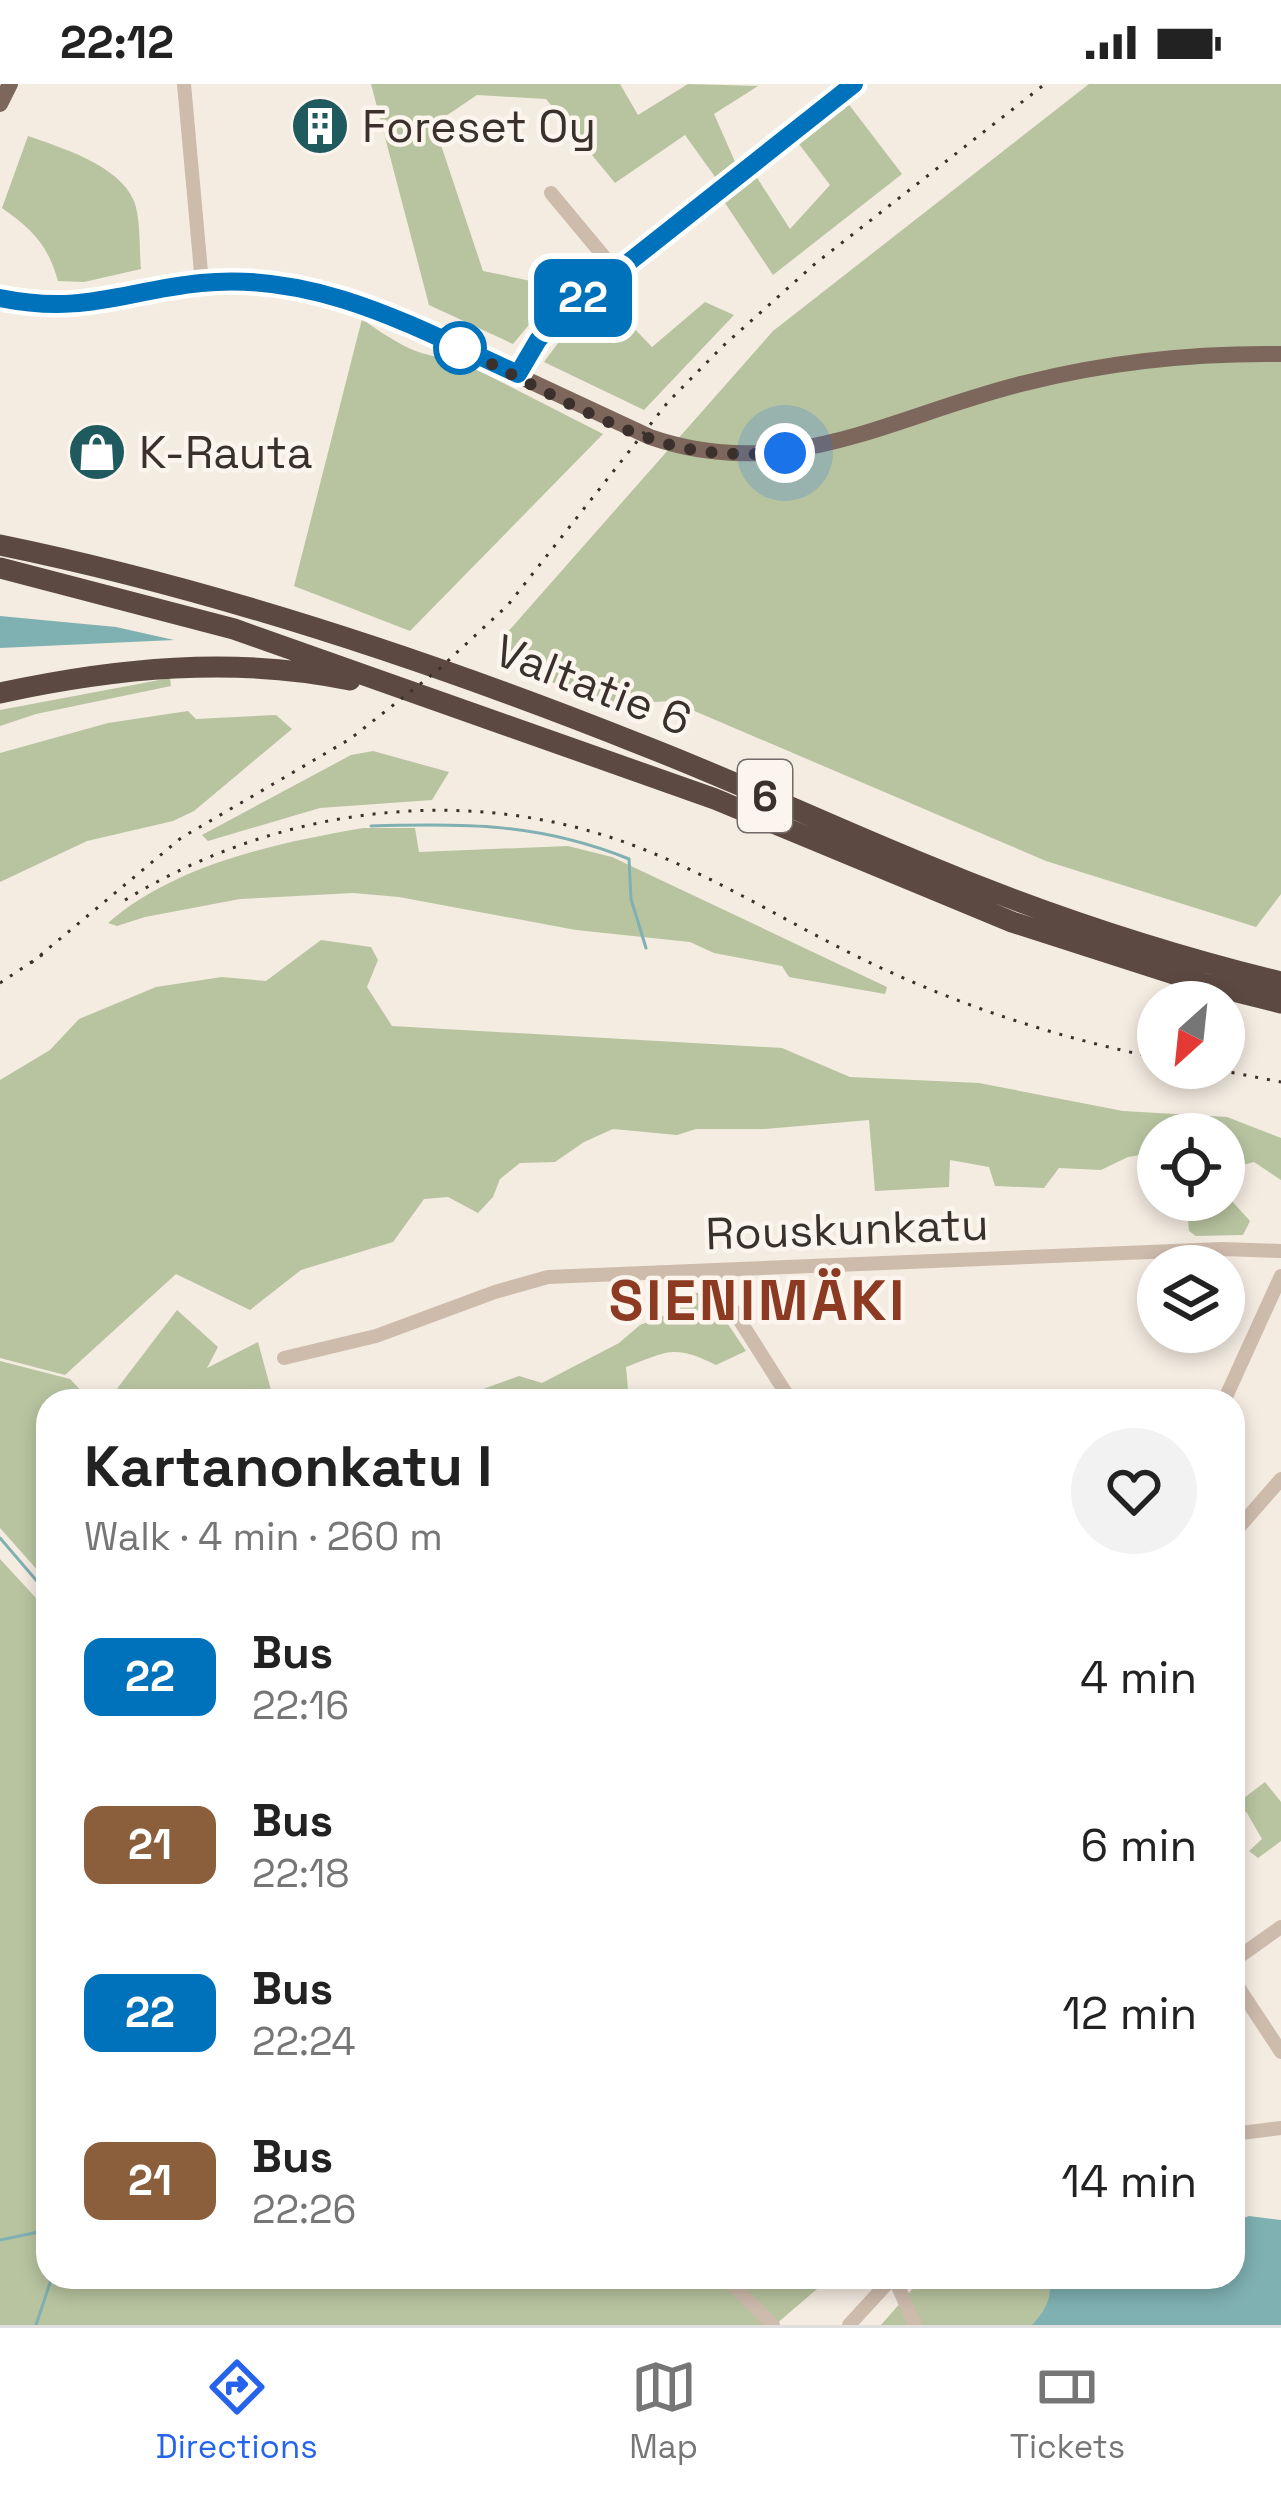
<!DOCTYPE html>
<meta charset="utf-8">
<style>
:root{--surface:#fff;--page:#f2f2f2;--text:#222;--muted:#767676;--line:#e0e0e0;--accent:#2563eb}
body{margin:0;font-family:"Space Grotesk",sans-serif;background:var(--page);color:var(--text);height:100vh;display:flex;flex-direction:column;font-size:45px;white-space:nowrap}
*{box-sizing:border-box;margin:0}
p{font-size:39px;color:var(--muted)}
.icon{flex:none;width:66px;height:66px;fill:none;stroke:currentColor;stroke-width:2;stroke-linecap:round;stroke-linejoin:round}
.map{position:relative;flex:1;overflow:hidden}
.drawer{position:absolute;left:36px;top:1305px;width:1209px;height:900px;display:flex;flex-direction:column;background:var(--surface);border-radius:36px;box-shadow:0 6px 18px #0003}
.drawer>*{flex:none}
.badge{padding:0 24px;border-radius:18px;font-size:42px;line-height:78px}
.needle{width:78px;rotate:207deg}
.controls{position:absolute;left:1137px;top:897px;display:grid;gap:24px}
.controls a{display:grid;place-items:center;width:108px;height:108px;border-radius:50%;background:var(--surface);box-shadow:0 6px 18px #0003;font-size:60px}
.you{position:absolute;width:60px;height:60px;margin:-30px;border:9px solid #fff;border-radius:50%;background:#1a73e8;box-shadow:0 0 0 18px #1a73e833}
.map>.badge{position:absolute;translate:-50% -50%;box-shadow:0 0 0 6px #fff}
.round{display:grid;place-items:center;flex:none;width:126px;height:126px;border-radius:63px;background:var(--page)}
.headline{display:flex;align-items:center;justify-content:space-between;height:204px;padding:0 48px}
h1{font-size:57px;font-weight:600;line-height:90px}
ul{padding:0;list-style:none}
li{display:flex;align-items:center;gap:36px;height:168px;padding:0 48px}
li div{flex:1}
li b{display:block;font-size:45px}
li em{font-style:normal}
li .badge{min-width:132px;font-weight:700;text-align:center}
.status{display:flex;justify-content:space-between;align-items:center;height:84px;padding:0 60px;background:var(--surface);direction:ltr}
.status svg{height:33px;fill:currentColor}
.dock{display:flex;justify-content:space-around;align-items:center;height:168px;border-top:3px solid var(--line);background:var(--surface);font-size:33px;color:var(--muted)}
.dock a{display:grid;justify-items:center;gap:6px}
.dock .current{color:var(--accent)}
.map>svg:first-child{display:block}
.green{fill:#b8c4a0}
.water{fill:#7fb0b2}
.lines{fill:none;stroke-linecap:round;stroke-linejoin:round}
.stream{stroke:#7fb0b2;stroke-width:3}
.minor{stroke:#cdbbac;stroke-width:14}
.major{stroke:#7d675c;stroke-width:16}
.highway{stroke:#5c4a42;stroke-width:21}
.rail{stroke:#3b302b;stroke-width:3;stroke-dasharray:3 9;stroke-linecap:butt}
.line-casing{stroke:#fff;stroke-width:27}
.line{stroke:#0072bc;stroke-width:18}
.walk{stroke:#3b302b;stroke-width:12;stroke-dasharray:0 21.6}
.stop-dot{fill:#fff;stroke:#0072bc;stroke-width:6}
.labels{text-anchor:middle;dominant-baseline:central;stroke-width:9;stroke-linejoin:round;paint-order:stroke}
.shield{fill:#fbf5ee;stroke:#756b66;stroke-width:3}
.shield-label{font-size:42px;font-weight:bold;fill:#3b302b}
.poi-label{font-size:45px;fill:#3b302b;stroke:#fbf5ee;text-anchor:start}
.street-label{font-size:45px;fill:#3b302b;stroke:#fbf5ee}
.district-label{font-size:57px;font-weight:bold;letter-spacing:3px;fill:#8c3b22;stroke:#fbf5ee}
</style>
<div class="status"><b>22:12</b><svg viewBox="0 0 49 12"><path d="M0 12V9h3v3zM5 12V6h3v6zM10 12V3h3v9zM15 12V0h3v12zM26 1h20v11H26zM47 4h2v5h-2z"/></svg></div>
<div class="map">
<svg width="1281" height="2241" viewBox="0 0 1281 2241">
<rect width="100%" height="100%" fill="#f4ebe1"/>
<!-- green -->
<path class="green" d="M 371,0 L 620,0 L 638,31 L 688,0 L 758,2 L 714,30 L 736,80 L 718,97 L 685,51 L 615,99 L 546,15 L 477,11 L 434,40 L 483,187 L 560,203 L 513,260 L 429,221 Z
M 1089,0 L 1281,0 L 1281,810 L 1256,843 L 1046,777 L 671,617 L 616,620 L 531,591 L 498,559 L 773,247 Z
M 847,18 L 902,90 L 773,191 L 723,116 L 754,89 L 790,145 L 830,101 L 796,56 Z
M 28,52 C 62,64 119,81 134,117 C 141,135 139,165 141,185 L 84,198 L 58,197 C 48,161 32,145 2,124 Z
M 604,213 L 652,263 L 705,218 L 734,231 L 644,326 L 544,278 L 569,244 Z
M 362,235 C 392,256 417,274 454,274 L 603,350 L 410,547 L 294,502 Z
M 170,594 L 171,602 L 36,630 L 0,642 L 0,626 Z
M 188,627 L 196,635 L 276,631 L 292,645 L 194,727 L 173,737 L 87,757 L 0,798 L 0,669 L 108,639 Z
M 373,667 L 449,688 L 432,716 L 320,724 L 208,757 L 202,751 L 351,671 Z
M 363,744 L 415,744 L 419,768 L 568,762 L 612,773 L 887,903 L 885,910 L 789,893 L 782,882 L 714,869 L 690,858 L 576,846 L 399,813 L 353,809 L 240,815 L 145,833 L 117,842 L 108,839 C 176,780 277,759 363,744 Z
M 321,856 L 371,863 L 378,876 L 367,903 L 392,942 L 782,964 L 850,993 L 979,999 L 1123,1027 L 1227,1033 L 1281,1054 L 1281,1096 L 1254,1078 L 1235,1083 L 1231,1116 L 1250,1137 L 1243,1151 L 1196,1152 L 1189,1147 L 1186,1116 L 1224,1116 L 1224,1050 L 1158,1050 L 1158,1068 L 1128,1073 L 1101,1086 L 1059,1084 L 1044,1104 L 995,1102 L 989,1083 L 950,1076 L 949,1103 L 875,1107 L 869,1036 L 765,1045 L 696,1045 L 677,1051 L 613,1045 L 584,1058 L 555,1078 L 520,1079 L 500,1095 L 493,1113 L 478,1129 L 448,1113 L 424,1115 L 393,1158 L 301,1186 L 250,1226 L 176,1190 L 65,1291 L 0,1274 L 0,996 L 50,966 L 79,935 L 156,903 L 222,893 L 266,897 Z
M 693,1209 L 707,1209 L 746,1267 L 716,1281 C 674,1260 668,1267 626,1283 L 629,1317 L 450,1317 L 519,1292 L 542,1299 L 619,1259 L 640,1241 L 671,1229 Z
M 177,1226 L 218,1263 L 207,1284 L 258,1258 L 274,1317 L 121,1317 L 113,1310 Z
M 0,1277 L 70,1295 L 91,1317 L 48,1317 L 48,1498 L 0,1444 Z
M 0,1475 L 48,1527 L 48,2193 L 831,2193 L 775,2241 L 0,2241 Z
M 1265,1698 L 1281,1718 L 1281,1757 L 1258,1774 L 1249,1767 L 1262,1755 L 1240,1717 Z
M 923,2193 L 1048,2193 L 1057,2210 L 1033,2241 L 881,2241 Z"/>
<!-- water -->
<path class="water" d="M 0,532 L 116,543 L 174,556 L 0,564 Z
M 1249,2132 L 1281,2136 L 1281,2241 L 1032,2241 C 1046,2226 1052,2214 1050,2193 L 1233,2193 L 1233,2138 Z"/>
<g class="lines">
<!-- stream -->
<path class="stream" d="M 371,742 C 465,739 540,739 629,775 L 631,815 L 646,864
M 0,1454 L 48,1510
M 0,2156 L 48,2146
M 36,2241 L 52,2193"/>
<!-- minor -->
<path class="minor" d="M 184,0 L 202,199
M 551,109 L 616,187
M 517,290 L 538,256 L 557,235 L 854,0
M 717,1187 L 728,1218 L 791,1317
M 284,1274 L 376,1252 L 495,1208 L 548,1193 L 1222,1165 L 1281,1167
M 1224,1317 L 1281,1192
M 1233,1450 L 1281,1395
M 1233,1716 L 1239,1726
M 1233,1877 L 1281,1843
M 1233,1895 L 1281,1968
M 1233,2050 L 1281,2044
M 725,2193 L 773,2241
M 894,2193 L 915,2241
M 849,2241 L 893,2193"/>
<!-- major -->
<path class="major" d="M 0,20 L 10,0
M 0,215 L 74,222 L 202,199 L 309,204 L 369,222 L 650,353 C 788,401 893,331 1025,299 C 1107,278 1196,269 1281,270"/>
<!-- highway -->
<path class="highway" d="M 0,461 C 219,506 434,578 642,661 C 735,697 826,740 919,778 C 1036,827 1158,868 1281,898
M 0,484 L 234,545 L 715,715 L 1012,838 L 1205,900 L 1281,919
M 0,609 C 115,584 234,572 350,596"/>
<!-- rail -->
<path class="rail" d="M 125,816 C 285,719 481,696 655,770 C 739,805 816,856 899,892 C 982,929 1069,956 1158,974
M 31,879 L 181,754 L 350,655 L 438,586 L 508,521 L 668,318 L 723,262 L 816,179 L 1045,0
M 0,899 L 45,869
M 1208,984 L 1281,998"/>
</g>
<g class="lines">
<defs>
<path id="line" d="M 0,214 C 84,231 123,207 201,199 C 317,187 416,244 518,290 L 538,256 L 557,235 L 854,0"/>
</defs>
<!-- line casing -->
<use href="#line" class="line-casing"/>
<!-- line -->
<use href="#line" class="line"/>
<!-- walk -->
<path class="walk" d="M 460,264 L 447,258 C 516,290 612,349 684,364 C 717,371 751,371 785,369"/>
</g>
<!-- icons -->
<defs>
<symbol id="building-disc" viewBox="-11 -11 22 22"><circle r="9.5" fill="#1f5a5e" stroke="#fbf5ee"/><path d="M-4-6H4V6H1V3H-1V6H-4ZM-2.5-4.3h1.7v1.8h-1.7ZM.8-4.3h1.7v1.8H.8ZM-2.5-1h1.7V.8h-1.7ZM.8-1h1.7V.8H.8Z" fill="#fff"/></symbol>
<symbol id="shop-disc" viewBox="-11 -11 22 22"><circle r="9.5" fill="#1f5a5e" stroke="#fbf5ee"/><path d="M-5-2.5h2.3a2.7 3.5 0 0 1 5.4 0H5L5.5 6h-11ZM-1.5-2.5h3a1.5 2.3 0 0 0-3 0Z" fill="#fff"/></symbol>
</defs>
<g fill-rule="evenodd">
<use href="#building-disc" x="287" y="9" width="66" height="66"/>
<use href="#shop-disc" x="64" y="335" width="66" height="66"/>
</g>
<!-- markers -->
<circle class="stop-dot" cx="460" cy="264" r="24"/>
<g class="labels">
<!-- shield labels -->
<rect class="shield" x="738" y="676" width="54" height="72" rx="9"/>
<g class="shield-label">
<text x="765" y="712">6</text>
</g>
<!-- poi labels -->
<g class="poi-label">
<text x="362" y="42">Foreset Oy</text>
<text x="139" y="368">K-Rauta</text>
</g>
<!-- street labels -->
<g class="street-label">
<text transform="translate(593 601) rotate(21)">Valtatie 6</text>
<text transform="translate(847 1145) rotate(-2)">Rouskunkatu</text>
</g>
<!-- district labels -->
<g class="district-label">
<text x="758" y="1216">SIENIMÄKI</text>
</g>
</g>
</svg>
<div class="controls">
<a><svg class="needle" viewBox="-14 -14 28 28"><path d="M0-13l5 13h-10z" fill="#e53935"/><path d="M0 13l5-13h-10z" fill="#767676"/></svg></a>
<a><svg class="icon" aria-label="locate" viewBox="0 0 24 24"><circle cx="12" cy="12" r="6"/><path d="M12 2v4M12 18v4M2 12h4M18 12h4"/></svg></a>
<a><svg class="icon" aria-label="layers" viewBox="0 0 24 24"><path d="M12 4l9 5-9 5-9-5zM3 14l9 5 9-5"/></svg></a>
</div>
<div class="you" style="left:785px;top:369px"></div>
<b class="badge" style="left:583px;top:214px;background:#0072bc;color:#fff">22</b>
<section class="drawer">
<div class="headline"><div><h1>Kartanonkatu I</h1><p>Walk · 4 min · 260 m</p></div><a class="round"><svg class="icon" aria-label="heart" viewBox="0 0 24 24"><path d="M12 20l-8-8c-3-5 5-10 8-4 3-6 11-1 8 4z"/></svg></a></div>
<ul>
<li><span class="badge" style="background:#0072bc;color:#fff">22</span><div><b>Bus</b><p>22:16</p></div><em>4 min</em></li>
<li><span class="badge" style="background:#8b5e3c;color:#fff">21</span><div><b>Bus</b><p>22:18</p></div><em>6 min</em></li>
<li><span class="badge" style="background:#0072bc;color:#fff">22</span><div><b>Bus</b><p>22:24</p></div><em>12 min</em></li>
<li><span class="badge" style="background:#8b5e3c;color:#fff">21</span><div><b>Bus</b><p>22:26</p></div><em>14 min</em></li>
</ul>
</section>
</div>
<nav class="dock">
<a class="current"><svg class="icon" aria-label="directions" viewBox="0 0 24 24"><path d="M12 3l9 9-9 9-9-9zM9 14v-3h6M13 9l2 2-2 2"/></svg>Directions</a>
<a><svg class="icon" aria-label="map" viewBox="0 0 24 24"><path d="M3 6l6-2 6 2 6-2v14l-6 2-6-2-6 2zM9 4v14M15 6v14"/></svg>Map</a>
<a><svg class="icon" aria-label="tickets" viewBox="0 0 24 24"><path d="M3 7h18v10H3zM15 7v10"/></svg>Tickets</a>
</nav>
